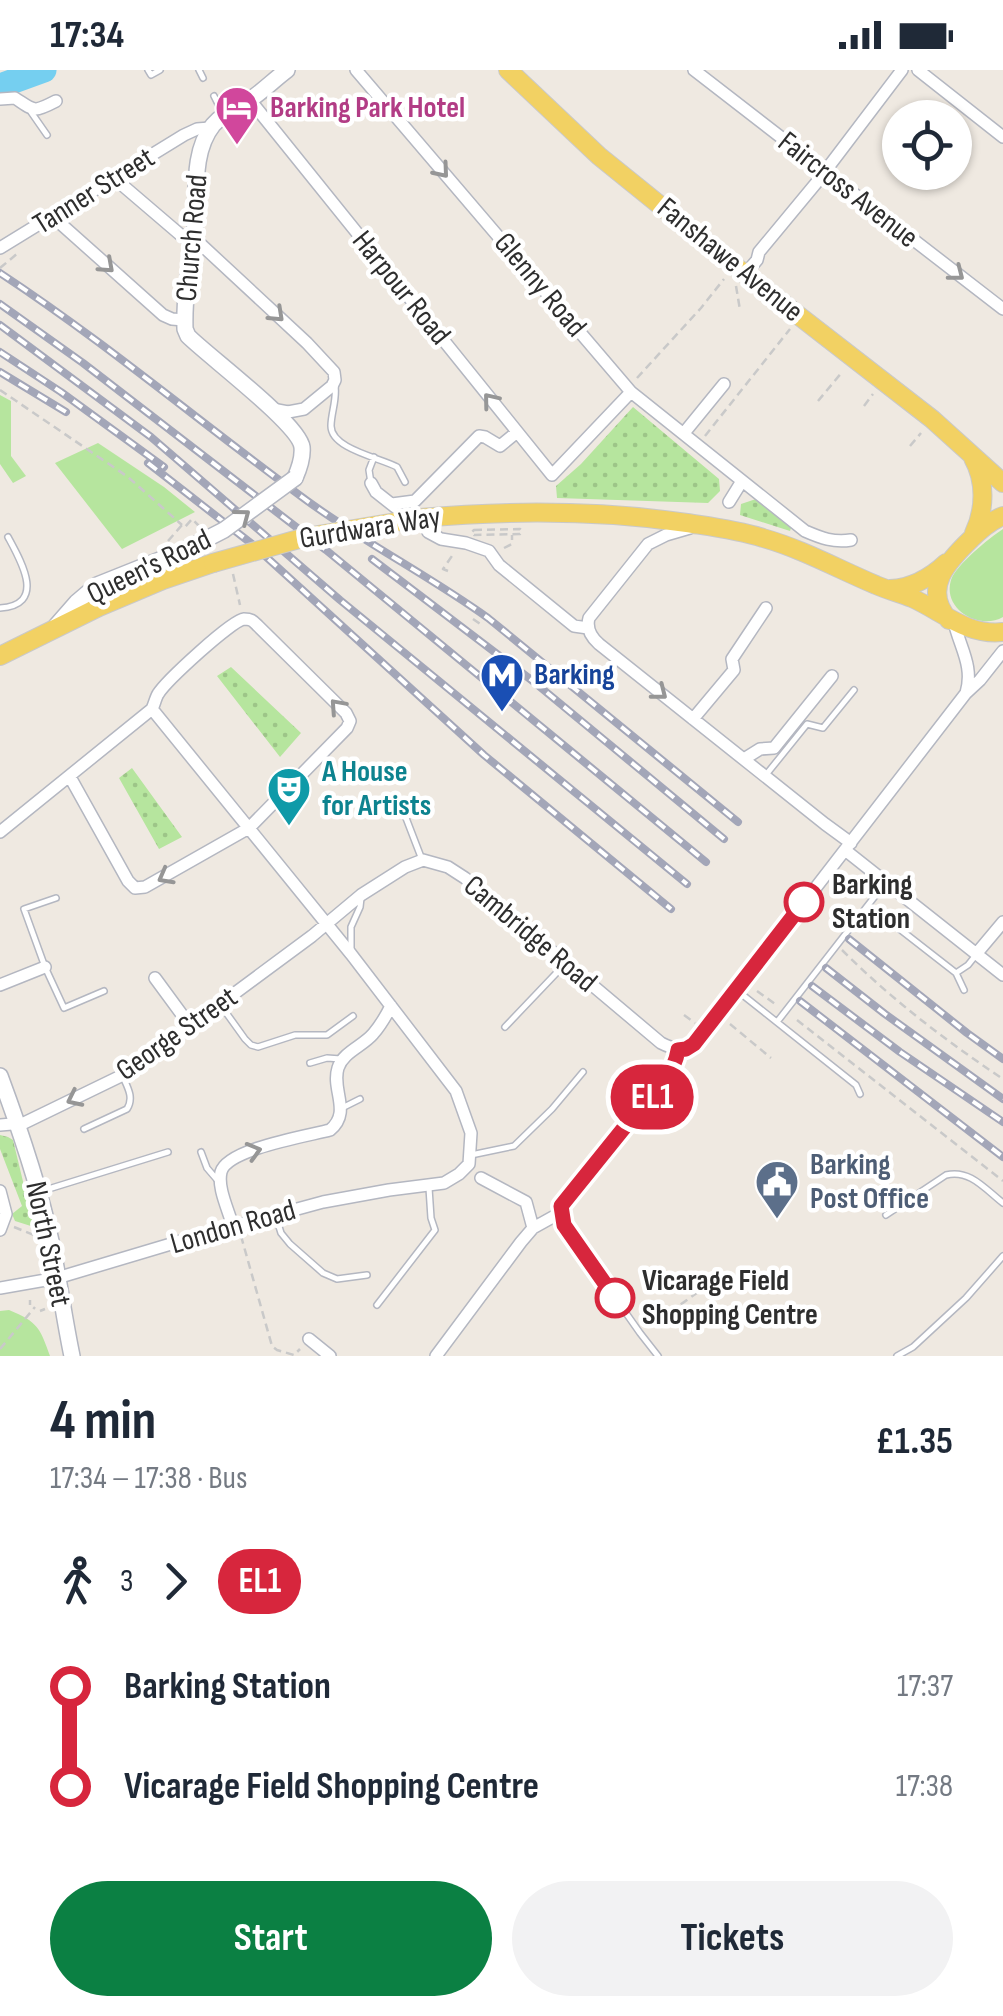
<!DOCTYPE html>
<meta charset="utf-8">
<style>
:root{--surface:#fff;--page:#f2f2f3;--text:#1f2937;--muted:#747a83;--accent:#0b8043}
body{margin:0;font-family:"Sofia Sans Condensed",sans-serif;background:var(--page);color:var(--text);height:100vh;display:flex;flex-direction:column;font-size:38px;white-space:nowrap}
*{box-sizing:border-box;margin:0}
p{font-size:32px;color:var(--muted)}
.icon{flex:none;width:55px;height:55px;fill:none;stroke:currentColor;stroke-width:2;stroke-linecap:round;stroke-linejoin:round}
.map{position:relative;height:1286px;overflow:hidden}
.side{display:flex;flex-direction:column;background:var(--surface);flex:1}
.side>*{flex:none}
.badge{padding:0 20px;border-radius:32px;font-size:35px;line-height:65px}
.tools{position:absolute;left:882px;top:30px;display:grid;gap:20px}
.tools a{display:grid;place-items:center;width:90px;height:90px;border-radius:50%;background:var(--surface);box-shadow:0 2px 8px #0004;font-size:50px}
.map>.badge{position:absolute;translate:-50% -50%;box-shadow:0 0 0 5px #fff}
.legs{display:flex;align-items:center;gap:15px;height:110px;padding:0 50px;font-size:32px}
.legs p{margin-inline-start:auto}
.overview{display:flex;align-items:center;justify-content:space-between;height:170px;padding:0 50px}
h1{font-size:55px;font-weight:700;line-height:75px}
.button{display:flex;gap:20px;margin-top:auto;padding:20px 50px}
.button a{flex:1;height:115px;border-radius:60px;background:var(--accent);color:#fff;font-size:40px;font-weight:700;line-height:115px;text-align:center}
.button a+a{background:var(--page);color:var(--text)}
ul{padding:0 50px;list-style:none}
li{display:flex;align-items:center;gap:35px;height:100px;font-size:38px}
li i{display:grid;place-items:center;width:15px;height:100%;margin:0 12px;background:currentColor}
li i::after{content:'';width:25px;height:25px;margin:-12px;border:8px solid;border-radius:50%;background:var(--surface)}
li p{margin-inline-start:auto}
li:first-child i{background:linear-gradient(#0000 50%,currentColor 0)}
li:last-child i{background:linear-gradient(currentColor 50%,#0000 0)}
.status{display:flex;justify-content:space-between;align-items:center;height:70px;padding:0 50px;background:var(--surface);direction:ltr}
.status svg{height:28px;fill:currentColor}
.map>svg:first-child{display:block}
.grass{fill:url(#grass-dots)}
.park{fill:#b6e59e}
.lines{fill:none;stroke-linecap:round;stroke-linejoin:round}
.river{stroke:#75cff0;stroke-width:25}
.lane-casing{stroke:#b4b7c1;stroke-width:8}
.street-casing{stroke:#b4b7c1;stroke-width:14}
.secondary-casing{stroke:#b4b7c1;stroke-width:18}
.primary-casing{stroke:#c9c9c9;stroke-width:20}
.path{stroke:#c9c9c9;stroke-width:2.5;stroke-dasharray:8 5;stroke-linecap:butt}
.lane{stroke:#fff;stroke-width:5}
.street{stroke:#fff;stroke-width:11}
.secondary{stroke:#fff;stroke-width:15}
.primary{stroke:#f2d163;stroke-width:18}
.rail-casing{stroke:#a3a6b8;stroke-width:8}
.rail{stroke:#fff;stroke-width:4;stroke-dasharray:11;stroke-linecap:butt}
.secondary-bridge-casing{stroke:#b4b7c1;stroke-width:18;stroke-linecap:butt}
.primary-bridge-casing{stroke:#c9c9c9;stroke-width:20;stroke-linecap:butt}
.secondary-bridge{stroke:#fff;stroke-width:15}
.primary-bridge{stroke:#f2d163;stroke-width:18}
.oneway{stroke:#969696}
.line-1-casing{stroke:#fff;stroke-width:22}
.line-1{stroke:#d7263d;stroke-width:15}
.stop-1-dot{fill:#fff;stroke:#d7263d;stroke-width:5}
.labels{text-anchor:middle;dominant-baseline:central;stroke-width:9;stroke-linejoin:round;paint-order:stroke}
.hotel-label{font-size:30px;font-weight:bold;fill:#b23c85;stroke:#fff;text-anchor:start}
.street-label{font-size:30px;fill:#2e2e2e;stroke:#fff}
.transit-label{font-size:30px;font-weight:bold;fill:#164399;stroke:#fff;text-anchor:start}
.culture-label{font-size:30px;font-weight:bold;fill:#0d838f;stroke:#fff;text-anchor:start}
.stop-label{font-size:30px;font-weight:bold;fill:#2e2e2e;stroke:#fff;text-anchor:start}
.service-label{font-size:30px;font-weight:bold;fill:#4e5e75;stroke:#fff;text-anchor:start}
</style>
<div class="status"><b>17:34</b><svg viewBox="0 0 49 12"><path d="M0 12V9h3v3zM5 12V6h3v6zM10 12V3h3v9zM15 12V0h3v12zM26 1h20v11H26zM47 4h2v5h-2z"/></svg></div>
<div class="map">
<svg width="1003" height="1286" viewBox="0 0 1003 1286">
<defs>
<pattern id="grass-dots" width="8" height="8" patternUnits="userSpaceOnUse" patternTransform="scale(2.5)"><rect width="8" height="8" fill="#b6e59e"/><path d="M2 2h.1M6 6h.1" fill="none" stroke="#9dc588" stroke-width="1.8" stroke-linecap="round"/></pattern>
</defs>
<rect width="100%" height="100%" fill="#efe9e1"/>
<!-- grass -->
<path class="grass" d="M 633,337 L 719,409 L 720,421 L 708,433 L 557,428 L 556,416 L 581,394 Z
M 756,429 L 791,458 L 790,461 L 740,445 L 741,434 Z
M 231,597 L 301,663 L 280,687 L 217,606 Z
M 132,698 L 182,767 L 159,779 L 119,708 Z
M 0,1065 L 8,1067 L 13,1070 L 34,1157 L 15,1151 L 12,1144 L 22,1136 L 0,1079 Z"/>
<!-- park -->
<path class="park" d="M 0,325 L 11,331 L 11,386 L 26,406 L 13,413 L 0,394 Z
M 98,373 L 164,417 L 195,442 L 122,479 L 55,393 Z
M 1003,459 L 1003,547 C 979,561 942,539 951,510 C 956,495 989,468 1003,459 Z
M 9,1240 C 38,1252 40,1258 50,1286 L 0,1286 L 0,1241 Z"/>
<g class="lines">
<!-- river -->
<path class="river" d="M 0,16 L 44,0"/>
<defs>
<path id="lane" d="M 148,0 L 151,5 L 160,0
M 199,0 L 203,8
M 214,26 L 222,42
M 31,42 L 47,65
M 335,316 C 337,330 331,343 331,356 C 331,379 381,388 397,397 L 405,412
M 371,413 L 369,400 L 374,387
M 0,538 C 47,535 21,491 8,467
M 765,706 L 807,654 L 823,658 L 854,620
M 406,748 L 421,787
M 56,828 L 24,839 L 45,897 L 64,938 L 104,921
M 888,850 L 956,903 L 964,920
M 351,880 L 351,857 L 360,837 L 361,828
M 956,903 L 968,895 L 976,885
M 739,922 L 856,1015 L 860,1024
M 222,937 L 245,969 L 251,975 L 258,977 L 295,965 L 327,965 L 353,946
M 777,952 L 886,812
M 505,957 L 565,894
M 310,993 L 327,988 L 341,989
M 344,1037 L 360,1029
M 84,1059 L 127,1039 C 134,1028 128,1018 123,1007
M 201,1082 L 207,1098 L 219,1112
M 471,1085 L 514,1076 L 552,1039 L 583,1002
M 42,1121 L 168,1082
M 886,1145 L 946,1105 C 970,1099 985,1119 1003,1133
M 276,1147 L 281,1163 L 290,1174 L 323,1203 L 337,1209 L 367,1205
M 377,1235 L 435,1160 L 431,1148 L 429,1118
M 658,1286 L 640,1263 L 564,1155 L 561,1136 L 632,1048 C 650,1028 674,1008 678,980
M 897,1286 L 913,1277 L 966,1228 L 1003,1186"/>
<path id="street" d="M 356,0 L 631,322 L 805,461 C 821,468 834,473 851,470
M 694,0 L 1003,239
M 918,0 L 1003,67
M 0,29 L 15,28 C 35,41 33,43 56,31
M 250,30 L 552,405 L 631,322
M 114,108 L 183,167 L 194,168 L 307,273 L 334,302 L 335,310 L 332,316 L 304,339 L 288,342 L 272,339
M 52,146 L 163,245 L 172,249 L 184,250
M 0,178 L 184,65 L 197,59 L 210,58
M 745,204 L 757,190 L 759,182 L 817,112 L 902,0
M 684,363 L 724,314
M 371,413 L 376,422 L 395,437
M 729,432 L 742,411
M 392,434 L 415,431 L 479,366 L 485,367 L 500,376 L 517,362
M 690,458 L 666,465 L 648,474 L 589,548 C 586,559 591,567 599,574 L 825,754 L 851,773
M 428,462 L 441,469 L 466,473 L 489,481 L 499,495 L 574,556 L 588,558
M 954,552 C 960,578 974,596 966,623
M 693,649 L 734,600 L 732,589 L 766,538
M 744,689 L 760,679 L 774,678 L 832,606
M 70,707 L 128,811 L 135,818 L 145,817 L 249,758 L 347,658 L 350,651 L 346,643 L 258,556 C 253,551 252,549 244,549 C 232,550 166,611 158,624 C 156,627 154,635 152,639
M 0,762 L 152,639
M 845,780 L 1003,905
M 977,883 L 1003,852
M 155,908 L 191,957
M 0,915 L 45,897
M 0,1055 L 24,1053 L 127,1003 L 312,866 L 361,825 L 405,797 L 423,790 L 448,797 L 465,808 L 661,973 C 682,984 690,978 705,961 L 966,623 L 980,610 L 1003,581
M 481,1108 L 526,1132 L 533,1158
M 0,1121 L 6,1144 L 0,1160
M 233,1157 C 229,1141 217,1118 221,1102 C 227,1079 307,1066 330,1060 C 352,1042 331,1020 338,998 C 343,982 363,976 373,964 C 380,956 386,946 391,936
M 0,1218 L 57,1208 L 191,1168 L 323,1132 L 389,1120 L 444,1113 L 459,1104 L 469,1094 L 471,1063 L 456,1021 L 351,884 L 152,639
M 309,1269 L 330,1286
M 436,1286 L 521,1172 L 533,1158 L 560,1143"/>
<path id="secondary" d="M 287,0 C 275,9 264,20 251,29 C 238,38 224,42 213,55 C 189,85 199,132 194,167 C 189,198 184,228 185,259 L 188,266 C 208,286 299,354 302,377 C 303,387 299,399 295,408
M 56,556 L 77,532 L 97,515 L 187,479
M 0,1006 C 20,1060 39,1115 51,1171 C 59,1209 64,1248 72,1286"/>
<path id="primary" d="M 508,0 L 599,86 L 745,204 L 932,349 L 1003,413
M 973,388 C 986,411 985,440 974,463
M 420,448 C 510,440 598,440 687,453 C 713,457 738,460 763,468 C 802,479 838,499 876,515 C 887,520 900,523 912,528 C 943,542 967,566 1003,562
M 890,519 C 911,518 930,508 946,493
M 949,550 C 921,519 948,491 971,469 C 981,459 990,451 1003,446
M 0,586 L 99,537 L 163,510 L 213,493"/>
</defs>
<!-- lane casing -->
<use href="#lane" class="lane-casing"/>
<!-- street casing -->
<use href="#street" class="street-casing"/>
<!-- secondary casing -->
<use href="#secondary" class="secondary-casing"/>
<!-- primary casing -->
<use href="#primary" class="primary-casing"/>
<!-- path -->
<path class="path" d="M 0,198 L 18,183
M 736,216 L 740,240
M 637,308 L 701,238 L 724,209
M 0,320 L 128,407 L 182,455
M 818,331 L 843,301
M 864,336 L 873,324
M 705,366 L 790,259
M 910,376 L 921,363
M 474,460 L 520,459 L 522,461 L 520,464 L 474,465 L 471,463 Z
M 168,471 L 182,455 L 185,457 L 192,449 L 200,457
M 504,478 L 512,474 L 512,465
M 448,501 L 443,499 L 454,483
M 233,504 L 240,535
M 473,549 L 483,556
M 842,880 C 891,929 946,971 1003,1009
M 757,921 L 778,936
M 684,945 L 695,953
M 797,950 L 1003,1111
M 730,954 L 771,988
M 14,1157 L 34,1165
M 241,1166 L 272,1276 L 277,1280 L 294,1285 L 300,1279
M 30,1230 L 30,1235
M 40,1241 L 45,1239
M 649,1257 L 715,1210
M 0,1279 L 35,1237"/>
<!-- lane -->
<use href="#lane" class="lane"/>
<!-- street -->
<use href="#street" class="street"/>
<!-- secondary -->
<use href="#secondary" class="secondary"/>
<!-- primary -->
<use href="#primary" class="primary"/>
<defs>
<path id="rail" d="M 0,203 C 105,272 201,353 302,427 C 361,471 428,505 488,548 L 738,752
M 0,234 L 83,293 L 326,480 L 706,792
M 0,255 L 151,367 L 340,530 L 687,814
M 0,282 L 61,322 L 164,397
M 0,302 L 66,342
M 148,393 L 252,474 L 484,685 L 671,839
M 372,489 L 534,612 L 724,769
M 849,869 L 967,963 L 1003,989
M 826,898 L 885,944 L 1003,1029
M 812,916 L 900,982 L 1003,1052
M 800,931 L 1003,1087"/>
</defs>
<!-- rail casing -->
<use href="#rail" class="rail-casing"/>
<!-- rail -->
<use href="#rail" class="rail"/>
<defs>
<path id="secondary-bridge" d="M 187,479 L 224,460 L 295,408"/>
<path id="primary-bridge" d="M 213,493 L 306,467 L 420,448"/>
</defs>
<!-- secondary-bridge casing -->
<use href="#secondary-bridge" class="secondary-bridge-casing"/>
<!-- primary-bridge casing -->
<use href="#primary-bridge" class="primary-bridge-casing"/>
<!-- secondary-bridge -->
<use href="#secondary-bridge" class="secondary-bridge"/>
<!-- primary-bridge -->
<use href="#primary-bridge" class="primary-bridge"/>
</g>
<!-- one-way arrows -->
<defs><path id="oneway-chevron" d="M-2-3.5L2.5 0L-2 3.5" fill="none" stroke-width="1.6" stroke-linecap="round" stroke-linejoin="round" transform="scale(2.5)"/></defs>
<g class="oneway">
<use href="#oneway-chevron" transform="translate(442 101) rotate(50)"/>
<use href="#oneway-chevron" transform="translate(107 196) rotate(42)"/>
<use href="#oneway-chevron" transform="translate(957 204) rotate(38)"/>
<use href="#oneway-chevron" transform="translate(277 245) rotate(43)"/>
<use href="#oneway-chevron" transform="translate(490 330) rotate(-129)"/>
<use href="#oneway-chevron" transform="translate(243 446) rotate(-37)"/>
<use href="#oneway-chevron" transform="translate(660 623) rotate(38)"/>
<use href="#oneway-chevron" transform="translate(337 636) rotate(-132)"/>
<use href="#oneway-chevron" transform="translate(165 807) rotate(151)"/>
<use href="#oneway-chevron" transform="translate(74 1029) rotate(154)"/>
<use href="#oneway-chevron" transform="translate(254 1081) rotate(-16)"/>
</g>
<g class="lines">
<defs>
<path id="line-1" d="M 615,1228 L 564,1155 L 561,1136 L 632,1048 C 650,1029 674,1007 678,980 L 686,979 L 694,974 L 804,832"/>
</defs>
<!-- line-1 casing -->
<use href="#line-1" class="line-1-casing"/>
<!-- line-1 -->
<use href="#line-1" class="line-1"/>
</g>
<!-- icons -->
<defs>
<symbol id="hotel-pin" viewBox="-11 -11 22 30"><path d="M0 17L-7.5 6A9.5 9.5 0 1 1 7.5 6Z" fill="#d1479c" stroke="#fff"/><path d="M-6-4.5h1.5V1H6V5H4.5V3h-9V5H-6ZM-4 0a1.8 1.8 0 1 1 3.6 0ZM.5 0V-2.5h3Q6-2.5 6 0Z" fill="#fff"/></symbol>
<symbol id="metro-pin" viewBox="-11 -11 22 30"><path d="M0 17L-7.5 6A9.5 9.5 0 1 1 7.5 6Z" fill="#1a4fb4" stroke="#fff"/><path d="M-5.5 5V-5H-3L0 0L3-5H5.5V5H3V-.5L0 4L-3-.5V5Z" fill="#fff"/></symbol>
<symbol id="theatre-pin" viewBox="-11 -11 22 30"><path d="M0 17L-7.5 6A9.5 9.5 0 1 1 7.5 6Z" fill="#0f9aa8" stroke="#fff"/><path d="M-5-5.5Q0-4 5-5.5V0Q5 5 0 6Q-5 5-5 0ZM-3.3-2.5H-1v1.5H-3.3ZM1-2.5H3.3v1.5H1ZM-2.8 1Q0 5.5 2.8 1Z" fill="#fff"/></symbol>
<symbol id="civic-pin" viewBox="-11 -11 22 30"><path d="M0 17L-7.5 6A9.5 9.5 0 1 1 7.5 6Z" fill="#5c6f8a" stroke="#fff"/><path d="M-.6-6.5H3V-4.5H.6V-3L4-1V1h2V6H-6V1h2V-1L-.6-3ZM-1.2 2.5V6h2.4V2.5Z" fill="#fff"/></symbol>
</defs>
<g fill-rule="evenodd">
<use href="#hotel-pin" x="212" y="13" width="50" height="68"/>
<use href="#metro-pin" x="477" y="580" width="50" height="68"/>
<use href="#theatre-pin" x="264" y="694" width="50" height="68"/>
<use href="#civic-pin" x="752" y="1087" width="50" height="68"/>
</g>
<!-- markers -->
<g class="stop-1-dot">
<circle cx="804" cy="832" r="18"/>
<circle cx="615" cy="1228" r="18"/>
</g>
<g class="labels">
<!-- hotel labels -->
<g class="hotel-label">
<text x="270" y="38">Barking Park Hotel</text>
</g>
<!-- street labels -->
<g class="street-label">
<text transform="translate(848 120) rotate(38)">Faircross Avenue</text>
<text transform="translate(94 121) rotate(-32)">Tanner Street</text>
<text transform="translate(192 168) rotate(-85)">Church Road</text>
<text transform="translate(730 190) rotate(39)">Fanshawe Avenue</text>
<text transform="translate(540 215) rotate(50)">Glenny Road</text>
<text transform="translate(401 218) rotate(51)">Harpour Road</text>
<text transform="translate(370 458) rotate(-9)">Gurdwara Way</text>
<text transform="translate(149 497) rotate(-26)">Queen's Road</text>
<text transform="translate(530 864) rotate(40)">Cambridge Road</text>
<text transform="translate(177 964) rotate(-35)">George Street</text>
<text transform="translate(233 1157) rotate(-16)">London Road</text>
<text transform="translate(48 1174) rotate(78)">North Street</text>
</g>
<!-- transit labels -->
<g class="transit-label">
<text x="534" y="605">Barking</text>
</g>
<!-- culture labels -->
<g class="culture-label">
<text x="322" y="702">A House<tspan x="322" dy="34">for Artists</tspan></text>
</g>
<!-- stop labels -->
<g class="stop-label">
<text x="832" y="815">Barking<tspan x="832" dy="34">Station</tspan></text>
<text x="642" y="1211">Vicarage Field<tspan x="642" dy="34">Shopping Centre</tspan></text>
</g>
<!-- service labels -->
<g class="service-label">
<text x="810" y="1095">Barking<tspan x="810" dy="34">Post Office</tspan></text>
</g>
</g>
</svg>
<div class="tools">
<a><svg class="icon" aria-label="locate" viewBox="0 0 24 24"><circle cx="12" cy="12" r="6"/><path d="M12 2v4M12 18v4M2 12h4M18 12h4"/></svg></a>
</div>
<b class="badge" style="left:652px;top:1027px;background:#d7263d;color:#fff">EL1</b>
</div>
<section class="side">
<div class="overview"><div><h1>4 min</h1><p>17:34 – 17:38 · Bus</p></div><b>£1.35</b></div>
<div class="legs"><svg class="icon" aria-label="walk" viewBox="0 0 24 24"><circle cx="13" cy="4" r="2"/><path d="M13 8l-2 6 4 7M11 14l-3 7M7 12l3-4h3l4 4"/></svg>3<svg class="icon" aria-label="forward" viewBox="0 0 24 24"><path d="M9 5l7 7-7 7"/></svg><b class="badge" style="background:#d7263d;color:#fff">EL1</b></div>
<ul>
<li><i style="color:#d7263d"></i><b>Barking Station</b><p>17:37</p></li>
<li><i style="color:#d7263d"></i><b>Vicarage Field Shopping Centre</b><p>17:38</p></li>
</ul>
<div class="button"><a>Start</a><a>Tickets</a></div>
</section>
